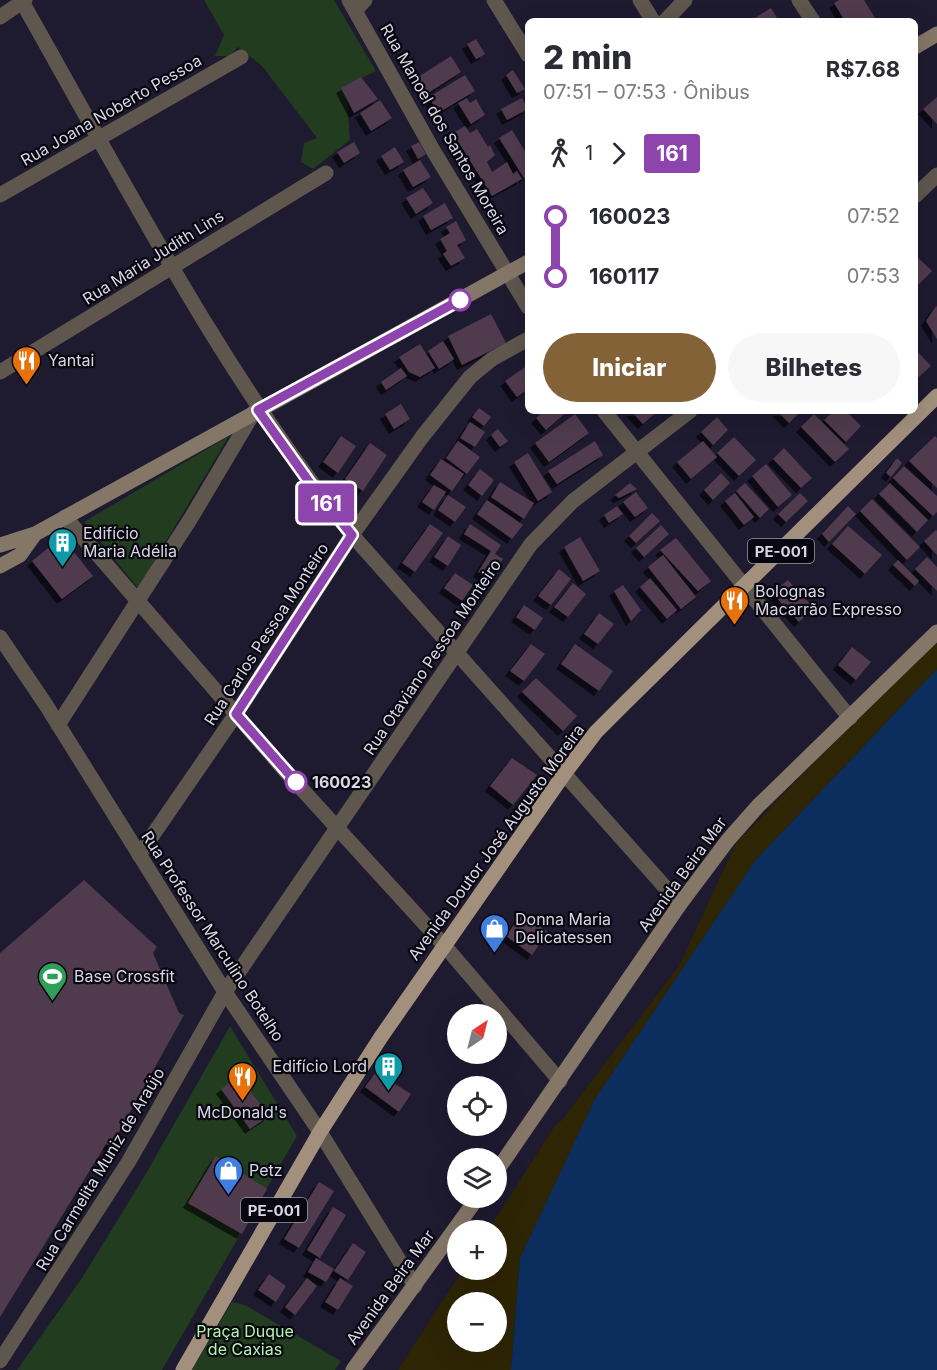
<!DOCTYPE html>
<html lang="pt">
<meta charset="utf-8">
<style>
:root{--surface:#fff;--page:#f7f7f7;--text:#2b2b33;--muted:#7c7c81;--accent:#846238}
body{margin:0;font-family:Inter,sans-serif;background:var(--page);color:var(--text);height:100vh;display:flex;flex-direction:column;font-size:22px;white-space:nowrap}
*{box-sizing:border-box;margin:0}
p{font-size:20px;color:var(--muted)}
.icon{flex:none;width:33px;height:33px;fill:none;stroke:currentColor;stroke-width:2;stroke-linecap:round;stroke-linejoin:round}
.map{position:relative;flex:1;overflow:hidden}
.details{position:absolute;left:525px;top:18px;width:393px;height:396px;display:flex;flex-direction:column;background:var(--surface);border-radius:9px;box-shadow:0 6px 24px #0002}
.details>*{flex:none}
.badge{padding:0 12px;border-radius:4px;font-size:21px;line-height:39px}
.needle{width:39px;rotate:35deg}
.fabs{position:absolute;left:447px;top:1004px;display:grid;gap:12px}
.fabs a{display:grid;place-items:center;width:60px;height:60px;border-radius:50%;background:var(--surface);box-shadow:0 6px 24px #0002;font-size:30px}
.map>.badge{position:absolute;translate:-50% -50%;box-shadow:0 0 0 3px #fff}
.legs{display:flex;align-items:center;gap:9px;height:66px;padding:0 18px;font-size:20px}
.legs p{margin-inline-start:auto}
.head{display:flex;align-items:center;justify-content:space-between;height:102px;padding:0 18px}
h1{font-size:33px;font-weight:800;line-height:45px}
.primary-button{display:flex;gap:12px;margin-top:auto;padding:12px 18px}
.primary-button a{flex:1;height:69px;border-radius:36px;background:var(--accent);color:#fff;font-size:24px;font-weight:800;line-height:69px;text-align:center}
.primary-button a+a{background:var(--page);color:var(--text)}
ul{padding:0 18px;list-style:none}
li{display:flex;align-items:center;gap:21px;height:60px;font-size:22px}
li i{display:grid;place-items:center;width:9px;height:100%;margin:0 8px;background:currentColor}
li i::after{content:'';width:15px;height:15px;margin:-8px;border:4px solid;border-radius:50%;background:var(--surface)}
li p{margin-inline-start:auto}
li:first-child i{background:linear-gradient(#0000 50%,currentColor 0)}
li:last-child i{background:linear-gradient(currentColor 50%,#0000 0)}
.map>svg:first-child{display:block}
.green{fill:#213c1f}
.sand{fill:#2d2504;fill-rule:evenodd}
.water{fill:#0c2e5e}
.building{fill:#4f3a4d;filter:url(#shadow)}
.lines{fill:none;stroke-linecap:round;stroke-linejoin:round}
.minor{stroke:#5f574e;stroke-width:15}
.tertiary{stroke:#5f574e;stroke-width:15}
.secondary{stroke:#857768;stroke-width:15}
.primary{stroke:#a2907d;stroke-width:15}
.line-1-casing{stroke:#fff;stroke-width:14}
.line-1{stroke:#8e44ad;stroke-width:9}
.stop-1-dot{fill:#fff;stroke:#8e44ad;stroke-width:3}
.labels{text-anchor:middle;dominant-baseline:central;stroke-width:4.5;stroke-linejoin:round;paint-order:stroke}
.shield{fill:#080710;stroke:#9a99a6;stroke-width:1.5}
.shield-label{font-size:15px;font-weight:bold;fill:#d9d7e6}
.street-label{font-size:16px;fill:#d9d7e6;stroke:#080710}
.poi-label{font-size:16px;fill:#d9d7e6;stroke:#080710;text-anchor:start}
.stop-label{font-size:16px;font-weight:bold;fill:#d9d7e6;stroke:#080710;text-anchor:start}
.park-label{font-size:16px;fill:#b0f6aa;stroke:#080710}
</style>
<div class="map">
<svg width="937" height="1370" viewBox="0 0 937 1370">
<defs>
<filter id="shadow"><feDropShadow dx="-5" dy="5" stdDeviation="0" flood-color="#0009"/></filter>
</defs>
<rect width="100%" height="100%" fill="#1e1a30"/>
<!-- green -->
<path class="green" d="M 204,0 L 334,0 L 376,71 L 341,88 L 347,99 L 350,140 L 313,169 L 301,162 L 304,143 L 317,138 L 262,66 L 238,47 L 230,56 L 215,56 L 224,35 Z
M 229,436 L 138,588 L 84,522 Z
M 230,1026 L 297,1136 L 162,1370 L 17,1370 L 82,1278 L 144,1177 Z
M 232,1302 L 245,1305 L 341,1361 L 335,1370 L 192,1370 Z"/>
<!-- sand -->
<path class="sand" d="M 937,636 L 937,669 L 755,861 L 520,1258 L 511,1370 L 398,1370 L 463,1269 L 496,1269 L 496,1230 L 488,1230 L 556,1124 L 562,1120 L 679,966 L 736,843 ZM 458,1302 L 496,1302 L 496,1341 L 458,1341 Z"/>
<!-- water -->
<path class="water" d="M 937,669 L 937,1370 L 511,1370 L 520,1258 L 595,1099 L 755,861 Z"/>
<!-- building -->
<path class="building" d="M 839,0 L 864,0 L 877,21 L 845,21 L 834,3 Z
M 771,8 L 779,21 L 750,21 Z
M 476,39 L 485,54 L 476,59 L 467,44 Z
M 451,56 L 461,72 L 425,95 L 415,79 Z
M 513,70 L 525,89 L 517,93 L 506,75 Z
M 465,75 L 475,91 L 438,113 L 429,97 Z
M 361,77 L 378,99 L 354,113 L 341,88 Z
M 937,97 L 937,124 L 923,109 Z
M 467,98 L 470,103 L 476,99 L 485,115 L 471,124 L 458,103 Z
M 522,98 L 528,109 L 507,120 L 501,109 Z
M 380,100 L 392,118 L 371,131 L 360,113 Z
M 465,126 L 470,133 L 477,129 L 488,147 L 490,145 L 495,155 L 487,162 L 492,172 L 507,162 L 513,174 L 517,171 L 522,179 L 492,196 L 453,133 Z
M 512,130 L 528,156 L 528,175 L 524,178 L 499,138 Z
M 354,142 L 360,153 L 344,163 L 337,152 Z
M 419,142 L 426,154 L 418,159 L 411,146 Z
M 395,147 L 404,162 L 390,170 L 381,156 Z
M 420,160 L 431,177 L 413,187 L 403,170 Z
M 423,188 L 433,203 L 416,214 L 406,198 Z
M 445,203 L 453,218 L 431,230 L 423,216 Z
M 456,221 L 466,240 L 457,245 L 465,258 L 451,266 L 443,254 L 447,251 L 440,239 L 450,233 L 446,227 Z
M 915,255 L 932,271 L 919,284 L 915,281 Z
M 936,306 L 937,307 L 937,339 L 926,321 Z
M 491,314 L 506,343 L 462,365 L 448,336 Z
M 443,341 L 454,359 L 439,369 L 428,351 Z
M 420,344 L 435,368 L 420,377 L 409,372 L 399,357 Z
M 915,349 L 931,366 L 919,377 L 915,373 Z
M 528,365 L 528,389 L 517,397 L 505,381 Z
M 401,368 L 407,376 L 386,390 L 381,382 Z
M 401,404 L 410,419 L 394,429 L 385,414 Z
M 479,408 L 491,417 L 484,426 L 472,417 Z
M 544,411 L 568,411 L 546,430 L 536,418 Z
M 631,411 L 658,411 L 643,424 Z
M 777,411 L 801,411 L 789,423 Z
M 834,411 L 846,411 L 861,426 L 846,442 L 824,420 Z
M 575,414 L 589,433 L 549,462 L 535,443 Z
M 814,414 L 849,449 L 835,462 L 801,427 Z
M 717,417 L 728,430 L 713,445 L 701,432 Z
M 470,422 L 485,432 L 475,447 L 460,438 Z
M 498,429 L 508,441 L 500,447 L 491,435 Z
M 341,436 L 356,446 L 338,473 L 323,462 Z
M 935,436 L 937,438 L 937,488 L 909,461 Z
M 734,437 L 756,460 L 739,476 L 717,453 Z
M 458,441 L 480,457 L 467,474 L 446,458 Z
M 595,441 L 603,455 L 557,484 L 548,471 Z
M 703,441 L 717,457 L 691,479 L 677,462 Z
M 370,443 L 387,455 L 363,491 L 345,479 Z
M 784,448 L 812,478 L 801,488 L 773,459 Z
M 528,453 L 552,492 L 538,501 L 514,462 Z
M 897,458 L 902,463 L 891,477 L 886,473 Z
M 441,459 L 464,474 L 452,491 L 430,475 Z
M 766,464 L 792,495 L 778,507 L 752,476 Z
M 904,466 L 937,496 L 937,512 L 933,516 L 893,478 Z
M 480,469 L 494,480 L 482,496 L 468,485 Z
M 721,473 L 730,483 L 713,500 L 704,490 Z
M 500,482 L 534,503 L 524,519 L 491,497 Z
M 630,483 L 637,489 L 619,498 L 615,495 Z
M 745,483 L 769,509 L 760,518 L 736,491 Z
M 890,483 L 928,520 L 917,532 L 879,494 Z
M 434,485 L 446,492 L 434,510 L 422,502 Z
M 636,492 L 648,508 L 635,517 L 623,502 Z
M 735,493 L 754,517 L 744,525 L 725,501 Z
M 800,493 L 808,501 L 786,522 L 778,514 Z
M 448,495 L 466,507 L 455,522 L 438,510 Z
M 872,499 L 920,547 L 907,560 L 860,511 Z
M 487,500 L 523,525 L 512,539 L 477,514 Z
M 617,506 L 623,514 L 609,523 L 604,515 Z
M 848,506 L 856,514 L 829,542 L 822,534 Z
M 652,513 L 660,521 L 636,543 L 629,536 Z
M 430,524 L 443,533 L 415,572 L 402,563 Z
M 470,524 L 501,545 L 495,554 L 503,559 L 490,580 L 478,572 L 491,551 L 464,534 Z
M 661,525 L 669,534 L 644,557 L 636,548 Z
M 848,526 L 882,555 L 865,574 L 832,544 Z
M 936,530 L 937,531 L 937,555 L 924,541 Z
M 448,536 L 461,545 L 448,566 L 434,557 Z
M 62,537 L 93,576 L 62,599 L 32,561 Z
M 580,537 L 600,571 L 583,581 L 564,547 Z
M 676,538 L 711,581 L 698,591 L 660,550 Z
M 663,555 L 696,597 L 681,609 L 648,567 Z
M 927,557 L 937,567 L 937,591 L 915,569 Z
M 898,560 L 919,581 L 915,586 L 893,565 Z
M 559,569 L 571,579 L 551,605 L 538,596 Z
M 455,573 L 473,585 L 462,601 L 444,588 Z
M 650,578 L 677,610 L 667,619 L 640,587 Z
M 788,580 L 814,608 L 799,622 L 772,593 Z
M 573,583 L 586,594 L 568,617 L 554,607 Z
M 623,585 L 641,610 L 631,621 L 614,591 Z
M 524,605 L 543,618 L 535,630 L 516,617 Z
M 599,613 L 614,624 L 598,644 L 584,634 Z
M 531,644 L 545,654 L 524,681 L 510,671 Z
M 575,644 L 613,671 L 599,691 L 561,664 Z
M 852,647 L 871,662 L 856,680 L 838,665 Z
M 536,678 L 577,716 L 563,731 L 522,692 Z
M 512,758 L 537,775 L 513,805 L 490,786 Z
M 84,880 L 157,947 L 153,953 L 179,1013 L 184,1015 L 111,1146 L 106,1144 L 0,1317 L 0,953 Z
M 522,913 L 548,932 L 532,955 L 506,936 Z
M 376,1072 L 411,1094 L 399,1112 L 365,1087 Z
M 239,1076 L 269,1116 L 250,1129 L 221,1089 Z
M 216,1156 L 267,1189 L 242,1234 L 188,1203 Z
M 319,1182 L 334,1191 L 299,1248 L 284,1239 Z
M 333,1207 L 346,1215 L 320,1258 L 307,1250 Z
M 353,1243 L 366,1252 L 348,1280 L 334,1271 Z
M 316,1258 L 334,1269 L 326,1282 L 308,1272 Z
M 269,1274 L 286,1286 L 276,1302 L 258,1290 Z
M 307,1278 L 317,1286 L 295,1315 L 285,1307 Z
M 340,1278 L 353,1286 L 338,1310 L 325,1302 Z"/>
<g class="lines">
<!-- minor -->
<path class="minor" d="M 21,0 C 125,183 220,370 352,535 L 680,904
M 349,0 L 434,152 L 528,307
M 494,0 L 528,55
M 640,0 L 653,21
M 799,0 L 813,21
M 355,11 L 365,0
M 0,17 L 25,0
M 665,21 L 685,0
M 0,195 L 241,57
M 0,372 L 326,173
M 604,411 L 850,718
M 58,725 L 191,518 L 254,412
M 139,855 L 236,714 L 352,535 L 422,437 L 470,377 L 492,359 L 528,339
M 444,945 L 560,1081
M 320,1132 L 415,1286"/>
<!-- tertiary -->
<path class="tertiary" d="M 915,196 L 937,175
M 65,517 L 288,774 L 444,945
M 0,637 L 46,705 L 225,992 L 320,1132
M 0,1361 L 129,1161 L 225,992 L 531,544 L 573,501 L 690,411"/>
<!-- secondary -->
<path class="secondary" d="M 915,47 L 937,34
M 0,545 L 35,534 L 528,262
M 0,566 L 20,555 L 35,534
M 496,1172 L 680,904 L 728,840 L 758,806 L 937,632
M 353,1370 L 478,1197"/>
<!-- primary -->
<path class="primary" d="M 183,1370 L 320,1132 L 381,1037 L 564,774 L 596,732 L 623,705 L 937,396"/>
</g>
<g class="lines">
<defs>
<path id="line-1" d="M 296,782 L 236,714 L 352,535 L 310,483 L 258,410 L 460,300"/>
</defs>
<!-- line-1 casing -->
<use href="#line-1" class="line-1-casing"/>
<!-- line-1 -->
<use href="#line-1" class="line-1"/>
</g>
<!-- icons -->
<defs>
<symbol id="restaurant-pin" viewBox="-11 -11 22 30"><path d="M0 17L-7.5 6A9.5 9.5 0 1 1 7.5 6Z" fill="#e8710a" stroke="#080710"/><path d="M-5-6h1v4h1v-4h1v4h1v-4h1v5L-1.5 .5V6h-2V.5L-5-1ZM5-6V6H3V1.5H1.5Q1.5-4 5-6Z" fill="#fff"/></symbol>
<symbol id="building-pin" viewBox="-11 -11 22 30"><path d="M0 17L-7.5 6A9.5 9.5 0 1 1 7.5 6Z" fill="#0f9aa8" stroke="#080710"/><path d="M-4-6H4V6H1V3H-1V6H-4ZM-2.5-4.3h1.7v1.8h-1.7ZM.8-4.3h1.7v1.8H.8ZM-2.5-1h1.7V.8h-1.7ZM.8-1h1.7V.8H.8Z" fill="#fff"/></symbol>
<symbol id="shop-pin" viewBox="-11 -11 22 30"><path d="M0 17L-7.5 6A9.5 9.5 0 1 1 7.5 6Z" fill="#3f7fe0" stroke="#080710"/><path d="M-5-2.5h2.3a2.7 3.5 0 0 1 5.4 0H5L5.5 6h-11ZM-1.5-2.5h3a1.5 2.3 0 0 0-3 0Z" fill="#fff"/></symbol>
<symbol id="stadium-pin" viewBox="-11 -11 22 30"><path d="M0 17L-7.5 6A9.5 9.5 0 1 1 7.5 6Z" fill="#2e9e5b" stroke="#080710"/><path d="M0-5a6.5 5 0 1 0 0 10a6.5 5 0 1 0 0-10ZM-3.5-1.8h7v3.6h-7Z" fill="#fff"/></symbol>
</defs>
<g fill-rule="evenodd">
<use href="#restaurant-pin" x="10" y="344" width="33" height="45"/>
<use href="#building-pin" x="46" y="526" width="33" height="45"/>
<use href="#restaurant-pin" x="718" y="584" width="33" height="45"/>
<use href="#shop-pin" x="478" y="912" width="33" height="45"/>
<use href="#stadium-pin" x="36" y="960" width="33" height="45"/>
<use href="#building-pin" x="372" y="1050" width="33" height="45"/>
<use href="#restaurant-pin" x="226" y="1060" width="33" height="45"/>
<use href="#shop-pin" x="212" y="1154" width="33" height="45"/>
</g>
<!-- markers -->
<g class="stop-1-dot">
<circle cx="460" cy="300" r="10"/>
<circle cx="296" cy="782" r="10"/>
</g>
<g class="labels">
<!-- shield labels -->
<g class="shield">
<rect x="748" y="539" width="66" height="24" rx="4.5"/>
<rect x="241" y="1198" width="66" height="24" rx="4.5"/>
</g>
<g class="shield-label">
<text x="781" y="551">PE-001</text>
<text x="274" y="1210">PE-001</text>
</g>
<!-- street labels -->
<g class="street-label">
<text transform="translate(111 110) rotate(-30)">Rua Joana Noberto Pessoa</text>
<text transform="translate(445 129) rotate(60)">Rua Manoel dos Santos Moreira</text>
<text transform="translate(153 257) rotate(-32)">Rua Maria Judith Lins</text>
<text transform="translate(266 634) rotate(-57)">Rua Carlos Pessoa Monteiro</text>
<text transform="translate(432 657) rotate(-56)">Rua Otaviano Pessoa Monteiro</text>
<text transform="translate(496 842) rotate(-54)">Avenida Doutor José Augusto Moreira</text>
<text transform="translate(682 874) rotate(-54)">Avenida Beira Mar</text>
<text transform="translate(213 936) rotate(57)">Rua Professor Marculino Botelho</text>
<text transform="translate(100 1169) rotate(-59)">Rua Carmelita Muniz de Araújo</text>
<text transform="translate(390 1287) rotate(-54)">Avenida Beira Mar</text>
</g>
<!-- poi labels -->
<g class="poi-label">
<text x="48" y="360">Yantai</text>
<text x="83" y="533">Edifício<tspan x="83" dy="18">Maria Adélia</tspan></text>
<text x="755" y="591">Bolognas<tspan x="755" dy="18">Macarrão Expresso</tspan></text>
<text x="515" y="919">Donna Maria<tspan x="515" dy="18">Delicatessen</tspan></text>
<text x="74" y="976">Base Crossfit</text>
<text x="367" y="1066" text-anchor="end">Edifício Lord</text>
<text x="242" y="1112" text-anchor="middle">McDonald's</text>
<text x="249" y="1170">Petz</text>
</g>
<!-- stop labels -->
<g class="stop-label">
<text x="312" y="782">160023</text>
</g>
<!-- park labels -->
<g class="park-label">
<text x="245" y="1331">Praça Duque<tspan x="245" dy="18">de Caxias</tspan></text>
</g>
</g>
</svg>
<div class="fabs">
<a><svg class="needle" viewBox="-14 -14 28 28"><path d="M0-13l5 13h-10z" fill="#e53935"/><path d="M0 13l5-13h-10z" fill="#7c7c81"/></svg></a>
<a><svg class="icon" aria-label="locate" viewBox="0 0 24 24"><circle cx="12" cy="12" r="6"/><path d="M12 2v4M12 18v4M2 12h4M18 12h4"/></svg></a>
<a><svg class="icon" aria-label="layers" viewBox="0 0 24 24"><path d="M12 4l9 5-9 5-9-5zM3 14l9 5 9-5"/></svg></a>
<a>+</a>
<a>−</a>
</div>
<b class="badge" style="left:326px;top:503px;background:#8e44ad;color:#fff">161</b>
<section class="details">
<div class="head"><div><h1>2 min</h1><p>07:51 – 07:53 · Ônibus</p></div><b>R$7.68</b></div>
<div class="legs"><svg class="icon" aria-label="walk" viewBox="0 0 24 24"><circle cx="13" cy="4" r="2"/><path d="M13 8l-2 6 4 7M11 14l-3 7M7 12l3-4h3l4 4"/></svg>1<svg class="icon" aria-label="forward" viewBox="0 0 24 24"><path d="M9 5l7 7-7 7"/></svg><b class="badge" style="background:#8e44ad;color:#fff">161</b></div>
<ul>
<li><i style="color:#8e44ad"></i><b>160023</b><p>07:52</p></li>
<li><i style="color:#8e44ad"></i><b>160117</b><p>07:53</p></li>
</ul>
<div class="primary-button"><a>Iniciar</a><a>Bilhetes</a></div>
</section>
</div>
